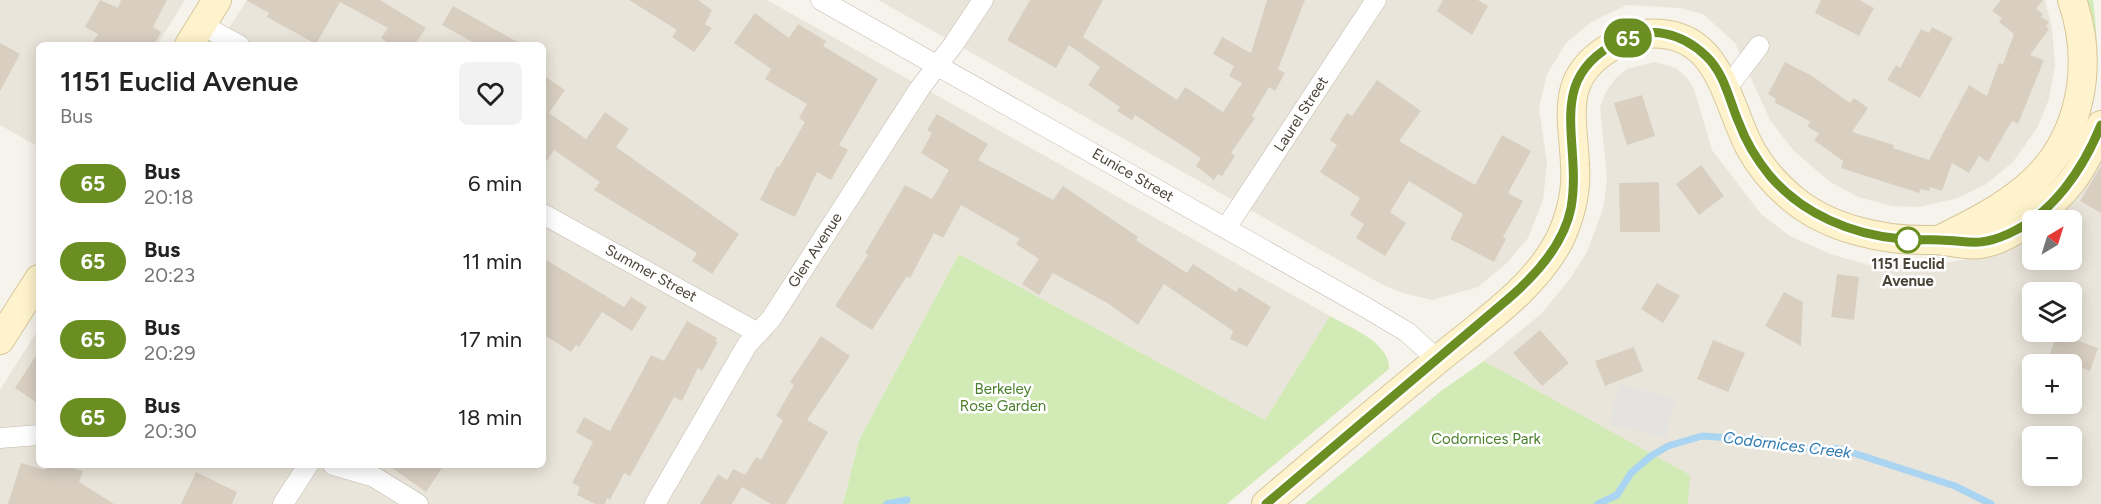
<!DOCTYPE html>
<meta charset="utf-8">
<style>
:root{--surface:#fff;--page:#f2f2f2;--text:#222;--muted:#767676}
body{margin:0;font-family:Figtree,sans-serif;background:var(--page);color:var(--text);height:100vh;display:flex;flex-direction:column;font-size:22px;white-space:nowrap}
*{box-sizing:border-box;margin:0}
p{font-size:20px;color:var(--muted)}
.icon{flex:none;width:33px;height:33px;fill:none;stroke:currentColor;stroke-width:2;stroke-linecap:round;stroke-linejoin:round}
.map{position:relative;flex:1;overflow:hidden}
.side{position:absolute;left:36px;top:42px;width:510px;height:426px;display:flex;flex-direction:column;background:var(--surface);border-radius:9px;box-shadow:0 3px 15px #0003}
.side>*{flex:none}
.badge{padding:0 12px;border-radius:20px;font-size:21px;line-height:39px}
.needle{width:39px;rotate:38deg}
.fabs{position:absolute;left:2022px;top:210px;display:grid;gap:12px}
.fabs a{display:grid;place-items:center;width:60px;height:60px;border-radius:9px;background:var(--surface);box-shadow:0 3px 15px #0003;font-size:30px}
.map>.badge{position:absolute;translate:-50% -50%;box-shadow:0 0 0 3px #fff}
.round{display:grid;place-items:center;flex:none;width:63px;height:63px;border-radius:9px;background:var(--page)}
.summary{display:flex;align-items:center;justify-content:space-between;height:102px;padding:0 24px}
h1{font-size:28px;font-weight:600;line-height:45px}
ul{padding:0;list-style:none}
li{display:flex;align-items:center;gap:18px;height:78px;padding:0 24px}
li div{flex:1}
li b{display:block;font-size:22px}
li em{font-style:normal}
li .badge{min-width:66px;font-weight:700;text-align:center}
.map>svg:first-child{display:block}
.residential{fill:#eae5da;fill-rule:evenodd}
.green{fill:#d2eab5}
.parking{fill:#e5e3e0}
.lines{fill:none;stroke-linecap:round;stroke-linejoin:round}
.stream{stroke:#a9d4f2;stroke-width:7}
.building{fill:#d8cfc1}
.street-casing{stroke:#c2bbae;stroke-width:21}
.secondary-casing{stroke:#d6c79b;stroke-width:30}
.street{stroke:#fff;stroke-width:20}
.secondary{stroke:#fff3cd;stroke-width:28}
.line-casing{stroke:#fff;stroke-width:14}
.line{stroke:#6b8e23;stroke-width:9}
.stop-dot{fill:#fff;stroke:#6b8e23;stroke-width:3}
.labels{text-anchor:middle;dominant-baseline:central;stroke-width:5;stroke-linejoin:round;paint-order:stroke}
.street-label{font-size:15px;fill:#4b4439;stroke:#fff}
.stop-label{font-size:15px;font-weight:bold;fill:#4b4439;stroke:#fff}
.park-label{font-size:15px;fill:#4a7f2a;stroke:#fff}
.water-label{font-size:16px;font-style:italic;fill:#2e7ab2;stroke:#fff}
</style>
<div class="map">
<svg width="2101" height="504" viewBox="0 0 2101 504">
<rect width="100%" height="100%" fill="#f6f3ec"/>
<!-- residential -->
<path class="residential" d="M 0,0 L 185,0 L 157,45 L 39,45 L 39,147 L 0,125 Z
M 247,0 L 767,0 L 1330,316 L 1265,420 L 959,254 L 859,440 L 843,504 L 0,504 L 0,390 L 39,328 L 39,465 L 543,465 L 543,45 L 218,45 Z
M 878,0 L 2045,0 L 2052,28 L 2055,66 L 2049,99 L 2037,128 L 2013,162 L 1985,185 L 1955,199 L 1918,207 L 1892,206 L 1858,197 L 1830,182 L 1793,150 L 1770,120 L 1735,43 L 1703,14 L 1680,8 L 1627,5 L 1591,22 L 1566,43 L 1547,74 L 1539,108 L 1547,163 L 1543,200 L 1528,238 L 1507,263 L 1478,287 L 1432,300 L 1403,293 L 1383,285 Z
M 1655,62 L 1676,68 L 1687,78 L 1694,89 L 1712,150 L 1761,214 L 1790,236 L 1830,254 L 1873,266 L 1934,264 L 1993,256 L 2032,237 L 2032,260 L 2072,260 L 2072,220 L 2055,220 L 2081,191 L 2101,159 L 2101,504 L 1688,504 L 1689,475 L 1484,361 L 1541,314 L 1569,280 L 1587,252 L 1603,209 L 1607,178 L 1600,107 L 1607,90 L 1616,78 L 1627,69 ZM 2032,292 L 2072,292 L 2072,332 L 2032,332 ZM 2032,364 L 2072,364 L 2072,404 L 2032,404 ZM 2032,436 L 2072,436 L 2072,476 L 2032,476 Z"/>
<!-- green -->
<path class="green" d="M 2087,0 L 2093,0 C 2101,61 2101,121 2063,171 C 2054,183 2048,193 2033,197 L 2092,22 Z
M 959,254 L 1265,420 L 1330,316 C 1350,328 1390,342 1389,369 L 1227,504 L 843,504 L 859,440 Z
M 1484,361 L 1690,475 L 1688,504 L 1305,504 L 1441,391 Z"/>
<!-- parking -->
<path class="parking" d="M 1619,384 L 1675,398 L 1666,438 L 1609,424 Z"/>
<g class="lines">
<!-- stream -->
<path class="stream" d="M 887,504 L 907,500
M 1598,504 L 1617,495 L 1631,473 L 1651,456 L 1668,446 L 1702,436 L 1761,440 L 1798,448 L 1841,449 L 1955,486 L 1991,504"/>
</g>
<!-- building -->
<path class="building" d="M 100,0 L 118,8 L 121,0 L 167,0 L 153,27 L 161,32 L 154,45 L 91,45 L 98,34 L 85,27 Z
M 246,0 L 380,0 L 426,28 L 414,45 L 391,45 L 381,38 L 388,28 L 340,2 L 316,44 L 267,17 L 269,13 Z
M 629,0 L 698,0 L 712,10 L 705,24 L 712,28 L 694,52 L 672,37 L 677,30 Z
M 1030,0 L 1103,0 L 1083,37 L 1177,100 L 1185,87 L 1223,112 L 1242,83 L 1229,76 L 1234,66 L 1213,54 L 1222,37 L 1251,53 L 1267,0 L 1305,0 L 1278,69 L 1285,73 L 1275,91 L 1269,87 L 1252,116 L 1255,118 L 1231,153 L 1235,156 L 1222,176 L 1218,174 L 1214,180 L 1196,166 L 1201,158 L 1135,115 L 1132,120 L 1117,111 L 1120,107 L 1088,85 L 1100,67 L 1069,45 L 1056,68 L 1007,40 Z
M 1443,0 L 1478,0 L 1488,6 L 1472,35 L 1437,11 Z
M 1821,0 L 1859,0 L 1874,8 L 1859,36 L 1815,13 Z
M 2001,0 L 2043,0 L 2036,9 L 2043,14 L 2041,17 L 2049,22 L 2046,26 L 2049,29 L 2030,55 L 2044,60 L 2018,124 L 2012,121 L 1988,162 L 1979,156 L 1969,173 L 1952,163 L 1942,191 L 1930,187 L 1929,191 L 1921,189 L 1919,193 L 1841,168 L 1843,161 L 1814,140 L 1819,134 L 1807,126 L 1811,122 L 1774,102 L 1776,99 L 1768,94 L 1785,62 L 1812,76 L 1850,103 L 1854,98 L 1868,108 L 1852,132 L 1894,145 L 1893,148 L 1929,160 L 1969,85 L 1987,96 L 1999,63 L 2003,64 L 2014,34 L 1999,22 L 2002,18 L 1992,11 Z
M 453,6 L 523,45 L 478,45 L 442,25 Z
M 755,13 L 789,38 L 798,24 L 826,41 L 823,46 L 878,79 L 839,145 L 848,150 L 831,180 L 817,172 L 795,217 L 760,200 L 777,166 L 779,167 L 805,122 L 799,118 L 807,104 L 765,79 L 771,69 L 734,43 Z
M 1932,27 L 1953,38 L 1920,98 L 1887,80 L 1896,65 L 1900,68 L 1921,29 L 1929,33 Z
M 0,43 L 20,54 L 0,91 Z
M 543,75 L 565,90 L 549,113 L 586,139 L 605,112 L 629,129 L 616,147 L 739,234 L 712,274 L 692,261 L 697,253 L 594,190 L 600,182 L 554,150 L 543,166 Z
M 1377,80 L 1421,111 L 1399,141 L 1475,185 L 1502,135 L 1531,151 L 1508,193 L 1523,201 L 1503,237 L 1506,239 L 1494,262 L 1450,239 L 1463,214 L 1409,181 L 1390,212 L 1406,223 L 1385,256 L 1356,238 L 1364,224 L 1350,215 L 1360,198 L 1320,172 L 1337,145 L 1330,140 L 1347,113 L 1352,116 Z
M 1642,95 L 1655,136 L 1627,145 L 1614,103 Z
M 937,114 L 988,144 L 978,160 L 1053,200 L 1063,186 L 1138,237 L 1136,240 L 1187,273 L 1193,264 L 1236,292 L 1239,287 L 1271,307 L 1247,347 L 1230,339 L 1233,331 L 1164,284 L 1138,325 L 1109,304 L 1053,273 L 1039,295 L 1022,284 L 1039,259 L 1016,244 L 1020,239 L 961,205 L 943,238 L 934,233 L 910,278 L 907,276 L 872,330 L 835,306 L 868,255 L 865,253 L 905,185 L 932,199 L 949,170 L 921,153 L 932,133 L 927,130 Z
M 1701,165 L 1724,196 L 1699,215 L 1676,184 Z
M 2101,166 L 2101,213 L 2080,201 Z
M 1659,182 L 1660,232 L 1620,232 L 1619,183 Z
M 543,258 L 624,307 L 631,297 L 647,307 L 632,331 L 602,312 L 579,347 L 576,345 L 571,352 L 543,334 Z
M 1837,274 L 1859,277 L 1854,320 L 1831,317 Z
M 1657,283 L 1680,296 L 1663,323 L 1641,309 Z
M 1784,292 L 1803,302 L 1801,346 L 1765,326 Z
M 687,321 L 717,338 L 715,341 L 718,342 L 702,371 L 698,368 L 682,401 L 674,397 L 630,476 L 624,473 L 610,500 L 607,498 L 605,504 L 595,504 L 577,495 L 580,487 L 572,483 L 593,442 L 576,432 L 584,417 L 610,431 L 651,355 L 664,361 Z
M 1540,330 L 1569,363 L 1542,386 L 1513,353 Z
M 2058,332 L 2083,332 L 2079,341 L 2098,348 L 2090,371 L 2072,364 L 2046,364 Z
M 821,336 L 850,356 L 807,420 L 828,432 L 786,504 L 771,504 L 742,487 L 732,504 L 700,504 L 718,474 L 727,480 L 733,469 L 745,475 L 756,457 L 761,460 L 783,420 L 776,416 L 794,385 L 790,382 Z
M 1713,340 L 1745,353 L 1728,392 L 1697,379 Z
M 1634,347 L 1643,371 L 1605,386 L 1595,361 Z
M 39,351 L 39,404 L 15,388 Z
M 21,463 L 45,470 L 47,465 L 63,465 L 83,471 L 79,482 L 114,504 L 8,504 Z
M 388,465 L 444,465 L 426,492 Z
M 196,472 L 237,492 L 232,504 L 181,504 Z"/>
<g class="lines">
<defs>
<path id="street" d="M 821,0 L 1365,307 L 1407,332 L 1437,359
M 202,25 L 239,45
M 1727,88 L 1759,46
M 543,214 L 758,333
M 1226,228 L 1376,0
M 0,438 L 39,435
M 333,465 L 374,477 L 418,504
M 283,504 L 308,465
M 655,504 L 747,345 L 771,319 L 920,88 L 953,45 L 983,0"/>
<path id="secondary" d="M 189,45 L 217,0
M 1939,240 C 1969,225 2000,210 2026,188 C 2081,142 2095,66 2072,0
M 0,340 L 39,279
M 1266,504 C 1322,456 1378,409 1435,362 C 1478,326 1534,290 1560,239 C 1570,217 1577,190 1575,165 C 1573,116 1559,79 1609,48 C 1619,41 1631,36 1643,34 C 1718,26 1724,96 1749,146 C 1759,165 1776,185 1793,199 C 1829,229 1884,241 1930,240 C 1946,239 1964,247 1980,244 C 2011,240 2053,205 2072,181 C 2085,164 2093,145 2101,125"/>
</defs>
<!-- street casing -->
<use href="#street" class="street-casing"/>
<!-- secondary casing -->
<use href="#secondary" class="secondary-casing"/>
<!-- street -->
<use href="#street" class="street"/>
<!-- secondary -->
<use href="#secondary" class="secondary"/>
</g>
<g class="lines">
<defs>
<path id="line" d="M 1266,504 L 1508,299 C 1536,275 1564,244 1571,208 C 1583,141 1542,79 1620,41 C 1651,25 1682,33 1706,56 C 1725,74 1729,100 1739,123 C 1746,142 1757,160 1770,176 C 1803,214 1852,235 1902,239 C 1915,241 1927,239 1940,240 C 1970,241 1979,247 2008,234 C 2053,214 2083,169 2101,125"/>
</defs>
<!-- line casing -->
<use href="#line" class="line-casing"/>
<!-- line -->
<use href="#line" class="line"/>
</g>
<!-- markers -->
<circle class="stop-dot" cx="1908" cy="240" r="12"/>
<g class="labels">
<!-- street labels -->
<g class="street-label">
<text transform="translate(1301 114) rotate(-57)">Laurel Street</text>
<text transform="translate(1133 175) rotate(30)">Eunice Street</text>
<text transform="translate(815 250) rotate(-57)">Glen Avenue</text>
<text transform="translate(651 273) rotate(29)">Summer Street</text>
</g>
<!-- stop labels -->
<g class="stop-label">
<text x="1908" y="264">1151 Euclid<tspan x="1908" dy="17">Avenue</tspan></text>
</g>
<!-- park labels -->
<g class="park-label">
<text x="1003" y="389">Berkeley<tspan x="1003" dy="17">Rose Garden</tspan></text>
<text x="1486" y="439">Codornices Park</text>
</g>
<!-- water labels -->
<g class="water-label">
<text transform="translate(1787 445) rotate(7)">Codornices Creek</text>
</g>
</g>
</svg>
<div class="fabs">
<a><svg class="needle" viewBox="-14 -14 28 28"><path d="M0-13l5 13h-10z" fill="#e53935"/><path d="M0 13l5-13h-10z" fill="#767676"/></svg></a>
<a><svg class="icon" aria-label="layers" viewBox="0 0 24 24"><path d="M12 4l9 5-9 5-9-5zM3 14l9 5 9-5"/></svg></a>
<a>+</a>
<a>−</a>
</div>
<b class="badge" style="left:1628px;top:38px;background:#6b8e23;color:#fff">65</b>
<section class="side">
<div class="summary"><div><h1>1151 Euclid Avenue</h1><p>Bus</p></div><a class="round"><svg class="icon" aria-label="heart" viewBox="0 0 24 24"><path d="M12 20l-8-8c-3-5 5-10 8-4 3-6 11-1 8 4z"/></svg></a></div>
<ul>
<li><span class="badge" style="background:#6b8e23;color:#fff">65</span><div><b>Bus</b><p>20:18</p></div><em>6 min</em></li>
<li><span class="badge" style="background:#6b8e23;color:#fff">65</span><div><b>Bus</b><p>20:23</p></div><em>11 min</em></li>
<li><span class="badge" style="background:#6b8e23;color:#fff">65</span><div><b>Bus</b><p>20:29</p></div><em>17 min</em></li>
<li><span class="badge" style="background:#6b8e23;color:#fff">65</span><div><b>Bus</b><p>20:30</p></div><em>18 min</em></li>
</ul>
</section>
</div>
